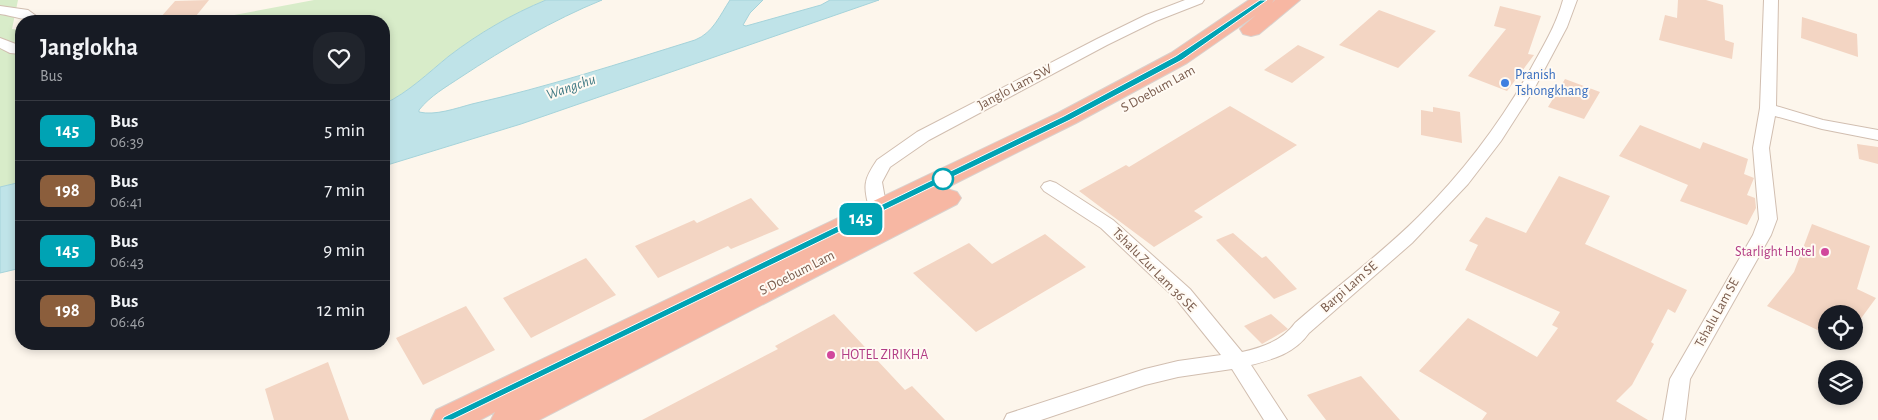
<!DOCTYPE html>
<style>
:root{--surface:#171b24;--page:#20242c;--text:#f1f3f6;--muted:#9ea1a6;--line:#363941}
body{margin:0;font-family:"Alegreya Sans",sans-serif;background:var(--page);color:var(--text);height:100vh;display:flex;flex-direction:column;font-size:19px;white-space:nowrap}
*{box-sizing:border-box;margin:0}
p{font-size:16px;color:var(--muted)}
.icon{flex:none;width:28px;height:28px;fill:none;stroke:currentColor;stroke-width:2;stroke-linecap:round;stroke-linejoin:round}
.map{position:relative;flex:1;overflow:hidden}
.panel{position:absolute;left:15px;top:15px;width:375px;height:335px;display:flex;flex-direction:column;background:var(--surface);border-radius:20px;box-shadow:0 2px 8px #0003}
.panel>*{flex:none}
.badge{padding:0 10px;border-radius:8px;font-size:18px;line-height:32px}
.buttons{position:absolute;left:1818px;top:305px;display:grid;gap:10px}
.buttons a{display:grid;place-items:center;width:45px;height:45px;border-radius:50%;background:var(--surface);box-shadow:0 2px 8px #0003;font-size:25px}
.map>.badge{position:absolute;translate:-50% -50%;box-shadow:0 0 0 2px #fff}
.round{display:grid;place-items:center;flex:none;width:52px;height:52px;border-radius:20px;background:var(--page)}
.summary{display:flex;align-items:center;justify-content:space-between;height:85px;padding:0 25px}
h1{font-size:24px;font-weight:700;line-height:38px}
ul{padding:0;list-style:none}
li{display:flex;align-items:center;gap:15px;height:60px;padding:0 25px;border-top:1px solid var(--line)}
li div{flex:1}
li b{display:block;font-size:19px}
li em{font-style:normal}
li .badge{min-width:55px;font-weight:700;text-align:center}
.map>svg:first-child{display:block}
.green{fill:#d8ecc9}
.water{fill:#bfe3e8;stroke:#a5d3da}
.building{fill:#f3d5c3}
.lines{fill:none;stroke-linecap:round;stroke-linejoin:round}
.street-casing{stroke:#d1beb0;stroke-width:2}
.highway-casing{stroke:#dad1cd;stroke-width:2}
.street{fill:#fff;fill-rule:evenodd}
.highway{fill:#f7b7a3;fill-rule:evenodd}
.line{fill:#00a3b4;stroke:#fff}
.shop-dot{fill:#3f7fe0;stroke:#fffaf3;stroke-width:2}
.stop-dot{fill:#fff;stroke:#00a3b4;stroke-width:2.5}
.hotel-dot{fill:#d1479c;stroke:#fffaf3;stroke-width:2}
.labels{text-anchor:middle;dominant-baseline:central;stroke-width:4;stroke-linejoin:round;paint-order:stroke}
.shop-label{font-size:14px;fill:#366cbe;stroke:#fffaf3;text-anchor:start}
.street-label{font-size:14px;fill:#7a5c4d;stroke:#fffaf3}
.hotel-label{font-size:14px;fill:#b23c85;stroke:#fffaf3;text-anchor:end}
.water-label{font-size:15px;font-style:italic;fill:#437c86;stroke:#fffaf3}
</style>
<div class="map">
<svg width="1878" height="420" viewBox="0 0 1878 420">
<rect width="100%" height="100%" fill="#fdf6ec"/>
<!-- green -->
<path class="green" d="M 0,0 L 18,0 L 12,29 L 21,30 L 21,182 L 0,187 Z
M 314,0 L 546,0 C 512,14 479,33 449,56 C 428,73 409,92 384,104 L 384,21 L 202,21 Z"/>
<!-- water -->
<path class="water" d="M 546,0 L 602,0 C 553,20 505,48 461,77 C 446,87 430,96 419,110 L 419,112 C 435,116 457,108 472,104 C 547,87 621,63 695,40 C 713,33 720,15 730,0 L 763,0 L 750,13 L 743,25 L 746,26 L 821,5 L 830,0 L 879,0 L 521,124 L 384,166 L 384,104 C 409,92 428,73 449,56 C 479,33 512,14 546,0 Z
M 21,182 L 21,268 L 0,273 L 0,187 Z"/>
<!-- building -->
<path class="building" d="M 209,0 L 196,16 L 160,18 L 175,1 Z
M 1678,0 L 1706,0 L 1723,5 L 1725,40 L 1734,43 L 1732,59 L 1659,40 L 1665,15 L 1677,18 Z
M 1500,6 L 1541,16 L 1528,54 L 1534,55 L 1507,91 L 1468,76 L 1506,29 L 1494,26 Z
M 1379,10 L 1436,31 L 1398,68 L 1339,45 Z
M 1802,17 L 1857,34 L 1858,57 L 1801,38 Z
M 1298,45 L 1325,57 L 1292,83 L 1264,70 Z
M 1565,79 L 1600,92 L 1584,119 L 1548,107 Z
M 1230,106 L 1297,145 L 1194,211 L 1203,217 L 1154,247 L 1079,191 L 1126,165 L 1129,167 Z
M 1433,107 L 1460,112 L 1462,143 L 1421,135 L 1421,110 L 1433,112 Z
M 1640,125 L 1700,149 L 1703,142 L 1748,159 L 1744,174 L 1754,178 L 1747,195 L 1755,198 L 1756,208 L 1747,225 L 1680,201 L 1688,185 L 1619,156 Z
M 1857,144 L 1878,147 L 1878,164 L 1859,159 Z
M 1559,176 L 1610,196 L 1585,244 L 1687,290 L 1675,313 L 1668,309 L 1651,342 L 1654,344 L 1632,385 L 1616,401 L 1648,420 L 1482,420 L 1487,413 L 1419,371 L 1468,318 L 1537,357 L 1558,328 L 1552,325 L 1560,312 L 1465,270 L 1478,245 L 1469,241 L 1486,217 L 1526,233 Z
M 751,198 L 779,229 L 731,249 L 728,246 L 658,278 L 635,246 L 694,220 L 697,223 Z
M 1812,224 L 1870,246 L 1857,289 L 1876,298 L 1854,328 L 1854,314 L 1826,314 L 1826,334 L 1767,306 L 1794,272 Z
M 1233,233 L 1262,258 L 1266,256 L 1297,289 L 1274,299 L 1216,240 Z
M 1045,234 L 1086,267 L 976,332 L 913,273 L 969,243 L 992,264 Z
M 586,258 L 616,295 L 531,338 L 503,298 Z
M 466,306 L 495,350 L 423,385 L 396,338 Z
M 834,314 L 905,390 L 912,386 L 945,420 L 642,420 L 778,349 L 775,346 Z
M 1271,314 L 1288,329 L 1262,344 L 1244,326 Z
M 328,362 L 349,420 L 274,420 L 265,389 Z
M 1361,376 L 1400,420 L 1326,420 L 1307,395 Z"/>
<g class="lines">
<defs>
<path id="street" d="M 1185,0 L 1204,0 L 1202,3 L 1156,21 L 1107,45 L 929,140 L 890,167 L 882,182 L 887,210 L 884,214 L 878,216 L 872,214 C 868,207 864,190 866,182 C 867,175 873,166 877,160 L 917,132 L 1097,39 L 1146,15 Z
M 1563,0 L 1577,0 L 1567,27 L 1533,91 L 1501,141 L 1468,184 L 1412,243 L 1309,333 C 1295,353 1274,359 1251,365 L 1287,420 L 1264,420 L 1232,369 L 1178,377 L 1145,385 L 1041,420 L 1004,420 L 1007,414 L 1145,369 L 1178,361 L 1221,355 L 1176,299 L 1101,228 L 1044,191 L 1041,187 L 1044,183 L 1050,181 L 1056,183 L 1113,220 L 1190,289 L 1242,352 C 1263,347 1282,341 1295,323 C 1336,287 1380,255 1419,216 C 1462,173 1499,125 1529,72 C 1542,48 1556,26 1563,0 Z
M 1764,0 L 1778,0 L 1776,106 L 1823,120 L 1878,130 L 1878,140 L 1822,129 L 1775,116 L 1769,148 L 1777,219 L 1771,235 L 1690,379 L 1685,420 L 1663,420 L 1670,379 L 1753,235 L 1759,219 L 1753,148 L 1760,108 Z
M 0,6 L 28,10 L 43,21 C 28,22 15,16 0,14 Z
M 0,38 L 21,46 L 21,54 L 10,53 L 0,48 Z"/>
<path id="highway" d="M 1249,0 L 1274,0 L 1272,3 L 1275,0 L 1300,0 L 1259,34 L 1251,36 L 1243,34 L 1240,29 L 1256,15 L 1187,63 L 1076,123 L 940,191 L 947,189 L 957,192 L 961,198 L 957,204 L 539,420 L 491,420 L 495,412 L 480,420 L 431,420 L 436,410 L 1058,113 L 1171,53 Z"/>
</defs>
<!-- street casing -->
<use href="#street" class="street-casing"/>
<!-- highway casing -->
<use href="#highway" class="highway-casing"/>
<!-- street -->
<use href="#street" class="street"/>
<!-- highway -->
<use href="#highway" class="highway"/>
</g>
<!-- line -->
<path class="line" d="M 1260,0 L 1267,0 L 1182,60 L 1070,120 L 452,420 L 442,420 L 444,417 L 1064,116 L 1176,56 Z"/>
<!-- markers -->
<circle class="shop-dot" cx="1505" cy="83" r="5"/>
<circle class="stop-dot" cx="943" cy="179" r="10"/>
<g class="hotel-dot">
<circle cx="1825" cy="252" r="5"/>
<circle cx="831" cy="355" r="5"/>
</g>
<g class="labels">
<!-- shop labels -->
<g class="shop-label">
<text x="1515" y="75">Pranish<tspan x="1515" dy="16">Tshongkhang</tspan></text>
</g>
<!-- street labels -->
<g class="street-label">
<text transform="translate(1015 87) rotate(-28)">Janglo Lam SW</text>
<text transform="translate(1158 89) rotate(-29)">S Doebum Lam</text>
<text transform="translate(1154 270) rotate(45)">Tshalu Zur Lam 36 SE</text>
<text transform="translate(797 273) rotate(-27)">S Doebum Lam</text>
<text transform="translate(1349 287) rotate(-41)">Barpi Lam SE</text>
<text transform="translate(1717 313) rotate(-61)">Tshalu Lam SE</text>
</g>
<!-- hotel labels -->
<g class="hotel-label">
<text x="1815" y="252">Starlight Hotel</text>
<text x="841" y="355" text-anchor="start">HOTEL ZIRIKHA</text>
</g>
<!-- water labels -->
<g class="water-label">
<text transform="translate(571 87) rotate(-19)">Wangchu</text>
</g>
</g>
</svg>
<div class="buttons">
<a><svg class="icon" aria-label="locate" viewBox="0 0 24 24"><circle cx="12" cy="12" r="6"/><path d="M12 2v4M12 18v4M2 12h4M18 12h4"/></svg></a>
<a><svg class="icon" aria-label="layers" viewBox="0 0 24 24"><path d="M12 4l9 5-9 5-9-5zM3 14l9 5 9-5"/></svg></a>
</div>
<b class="badge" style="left:861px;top:219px;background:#00a3b4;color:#fff">145</b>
<section class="panel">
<div class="summary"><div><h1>Janglokha</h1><p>Bus</p></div><a class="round"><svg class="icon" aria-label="heart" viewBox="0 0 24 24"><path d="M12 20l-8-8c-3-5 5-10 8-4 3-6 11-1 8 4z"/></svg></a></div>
<ul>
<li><span class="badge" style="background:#00a3b4;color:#fff">145</span><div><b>Bus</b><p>06:39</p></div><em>5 min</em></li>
<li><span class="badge" style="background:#8b5e3c;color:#fff">198</span><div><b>Bus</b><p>06:41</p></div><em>7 min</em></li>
<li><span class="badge" style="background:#00a3b4;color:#fff">145</span><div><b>Bus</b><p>06:43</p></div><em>9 min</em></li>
<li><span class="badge" style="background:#8b5e3c;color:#fff">198</span><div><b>Bus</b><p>06:46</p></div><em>12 min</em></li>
</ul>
</section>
</div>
